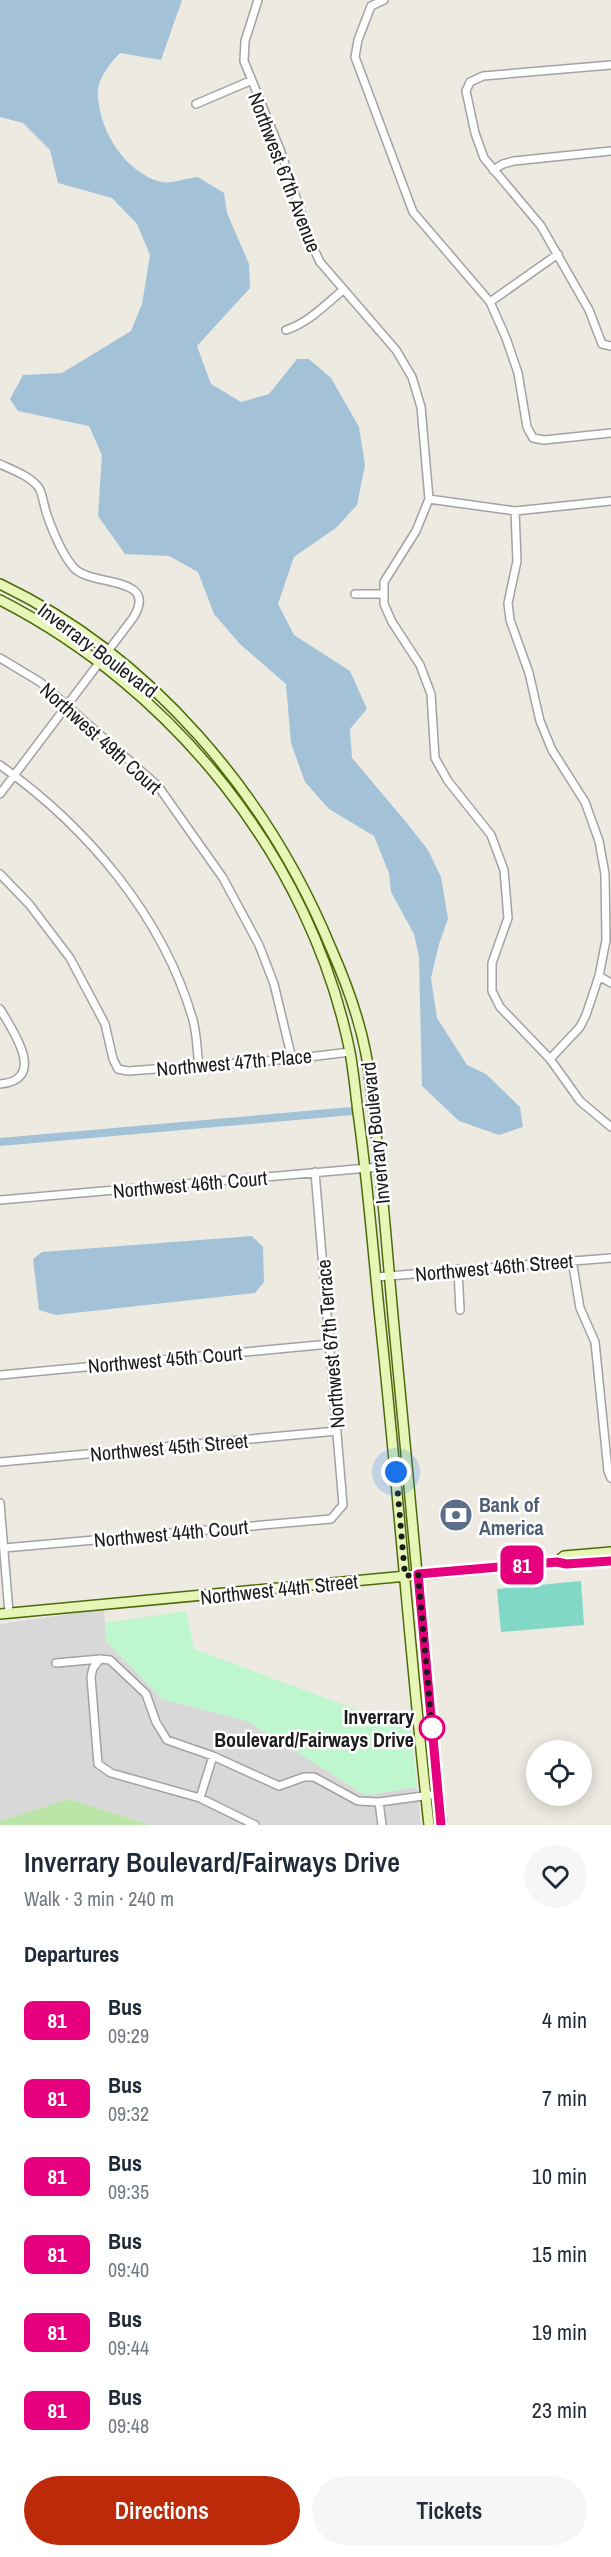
<!DOCTYPE html>
<meta charset="utf-8">
<style>
:root{--surface:#fff;--page:#f6f6f7;--text:#1f2937;--muted:#747a83;--accent:#bc2a0a}
body{margin:0;font-family:"Archivo Narrow",sans-serif;background:var(--page);color:var(--text);height:100vh;display:flex;flex-direction:column;font-size:22px;white-space:nowrap}
*{box-sizing:border-box;margin:0}
p{font-size:20px;color:var(--muted)}
.icon{flex:none;width:33px;height:33px;fill:none;stroke:currentColor;stroke-width:2;stroke-linecap:round;stroke-linejoin:round}
.map{position:relative;height:1825px;overflow:hidden}
.drawer{display:flex;flex-direction:column;background:var(--surface);flex:1}
.drawer>*{flex:none}
.badge{padding:0 12px;border-radius:9px;font-size:21px;line-height:39px}
.fabs{position:absolute;left:526px;top:1740px;display:grid;gap:12px}
.fabs a{display:grid;place-items:center;width:66px;height:66px;border-radius:50%;background:var(--surface);box-shadow:0 3px 15px #0003;font-size:30px}
.you{position:absolute;width:30px;height:30px;margin:-15px;border:4px solid #fff;border-radius:50%;background:#1a73e8;box-shadow:0 0 0 9px #1a73e833}
.map>.badge{position:absolute;translate:-50% -50%;box-shadow:0 0 0 3px #fff}
h2{padding:0 24px;font-size:22px;line-height:54px}
.round{display:grid;place-items:center;flex:none;width:63px;height:63px;border-radius:32px;background:var(--page)}
.headline{display:flex;align-items:center;justify-content:space-between;height:102px;padding:0 24px}
h1{font-size:28px;font-weight:600;line-height:45px}
.button{display:flex;gap:12px;margin-top:auto;padding:12px 24px}
.button a{flex:1;height:69px;border-radius:36px;background:var(--accent);color:#fff;font-size:24px;font-weight:600;line-height:69px;text-align:center}
.button a+a{background:var(--page);color:var(--text)}
ul{padding:0;list-style:none}
li{display:flex;align-items:center;gap:18px;height:78px;padding:0 24px}
li div{flex:1}
li b{display:block;font-size:22px}
li em{font-style:normal}
li .badge{min-width:66px;font-weight:700;text-align:center}
.map>svg:first-child{display:block}
.residential{fill:#d9d8d8}
.grass{fill:#bbe5a8}
.park{fill:#bef6cd}
.pitch{fill:#82d8c6}
.water{fill:#a3c2d8}
.lines{fill:none;stroke-linecap:round;stroke-linejoin:round}
.canal{stroke:#a3c2d8;stroke-width:8}
.street-casing{stroke:#a2a2a2;stroke-width:10}
.secondary-casing{stroke:#4e6a0a;stroke-width:12}
.street{stroke:#fff;stroke-width:7}
.secondary{stroke:#e7f5b6;stroke-width:9}
.line-casing{stroke:#fff;stroke-width:14}
.line{stroke:#e6007e;stroke-width:9}
.walk{stroke:#1b1b1b;stroke-width:6;stroke-dasharray:0 10.8}
.stop-dot{fill:#fff;stroke:#e6007e;stroke-width:3}
.labels{text-anchor:middle;dominant-baseline:central;stroke-width:5;stroke-linejoin:round;paint-order:stroke}
.street-label{font-size:20px;fill:#1b1b1b;stroke:#fff}
.service-label{font-size:20px;font-weight:bold;fill:#4e5e75;stroke:#fff;text-anchor:start}
.stop-label{font-size:20px;font-weight:bold;fill:#1b1b1b;stroke:#fff;text-anchor:end}
</style>
<div class="map">
<svg width="611" height="1825" viewBox="0 0 611 1825">
<rect width="100%" height="100%" fill="#eceae1"/>
<!-- residential -->
<path class="residential" d="M 104,1609 L 106,1641 L 162,1699 L 247,1721 L 365,1795 L 417,1787 L 421,1825 L 151,1825 L 69,1799 L 0,1821 L 0,1624 Z"/>
<!-- grass -->
<path class="grass" d="M 69,1799 L 151,1825 L 0,1825 L 0,1821 Z"/>
<!-- park -->
<path class="park" d="M 186,1611 L 194,1649 L 411,1730 L 417,1787 L 365,1795 L 247,1721 L 162,1699 L 106,1641 L 105,1623 Z"/>
<!-- pitch -->
<path class="pitch" d="M 581,1581 L 584,1625 L 501,1632 L 497,1589 Z"/>
<!-- water -->
<path class="water" d="M 0,0 L 182,0 L 161,60 L 120,53 C 109,64 96,81 98,97 C 100,132 126,173 161,182 C 171,184 187,178 198,177 L 224,193 L 227,213 L 249,264 L 250,288 L 197,346 L 211,384 L 241,402 L 269,394 L 297,359 L 309,359 L 331,378 L 359,427 L 365,465 L 357,505 L 337,527 L 294,557 L 278,604 L 294,635 L 350,671 L 367,709 L 350,729 L 352,758 L 406,822 L 428,850 L 441,877 L 448,919 L 439,944 L 431,978 L 437,1018 L 467,1065 L 486,1074 L 520,1107 L 523,1127 L 499,1135 L 459,1121 L 422,1086 L 419,957 L 414,934 L 391,892 L 389,873 L 374,836 L 329,809 L 305,782 L 291,743 L 286,684 L 240,644 L 214,614 L 198,572 L 169,556 L 125,554 L 98,516 L 102,455 L 89,426 L 18,411 L 10,399 L 23,375 L 62,373 L 131,331 L 142,304 L 150,255 L 137,224 L 112,198 L 58,183 L 50,150 L 23,123 L 0,117 Z
M 252,1236 L 263,1247 L 264,1282 L 255,1293 L 56,1315 L 39,1310 L 33,1259 L 42,1252 Z"/>
<g class="lines">
<!-- canal -->
<path class="canal" d="M 0,1142 L 352,1111"/>
<defs>
<path id="street" d="M 258,0 L 245,41 L 244,61 L 281,152 L 311,243 L 320,262 L 396,350 L 412,377 L 421,407 L 429,499 L 416,531 L 384,582 L 384,604 L 392,622 L 420,665 L 431,694 L 435,758 L 448,781 L 491,835 L 504,870 L 508,918 L 492,963 L 492,991 L 500,1007 L 550,1059 L 580,1101 L 611,1127
M 384,0 L 371,6 L 358,40 L 355,57 L 413,212 L 490,302 L 506,338 L 518,373 L 527,427 L 533,438 L 544,440 L 611,433
M 611,65 L 483,76 L 470,82 L 466,91 L 475,133 L 484,158 L 541,226 L 589,310 L 602,344 L 611,346
M 196,104 L 250,81
M 493,170 L 503,164 L 514,161 L 611,151
M 490,302 L 558,254
M 286,330 C 308,323 325,305 343,290
M 0,464 C 13,470 30,476 39,488 C 43,495 44,507 47,515 C 53,532 62,554 74,568 C 92,587 160,575 133,618 L 0,794
M 429,499 L 515,511 L 611,501
M 515,511 L 517,561 L 508,603 L 510,620 L 529,673 L 540,721 L 552,750 L 585,802 L 599,841 L 605,874 L 606,940 L 599,976 L 586,1015 L 580,1027 L 550,1059
M 355,594 L 384,594
M 0,658 L 40,682 L 158,786 L 223,878 L 259,945 L 274,984 L 292,1059
M 0,765 C 87,827 163,916 193,1020 C 197,1035 197,1051 199,1066
M 0,874 L 29,904 L 70,958 L 105,1024 L 113,1059 L 118,1069 L 128,1071 L 292,1059 L 350,1052
M 599,976 L 611,983
M 0,1009 C 14,1032 47,1080 0,1084
M 0,1200 L 380,1167
M 572,1260 L 580,1308 L 595,1342 L 608,1471 L 611,1478
M 458,1269 L 460,1310
M 376,1277 L 611,1258
M 0,1375 L 330,1344
M 0,1462 L 337,1431
M 0,1503 L 9,1613
M 4,1548 L 331,1519 L 343,1505 L 315,1172
M 100,1659 L 93,1668 L 91,1677 L 98,1764 L 111,1773 L 200,1798 L 255,1825
M 56,1663 L 100,1659 L 110,1660 L 146,1694 L 156,1722 L 167,1740 L 213,1756 L 279,1786 L 304,1777 L 314,1777 L 358,1801 L 379,1802 L 438,1794
M 200,1798 L 213,1756
M 379,1802 L 382,1825"/>
<path id="secondary" d="M 0,584 C 151,656 268,795 331,948 C 346,982 359,1017 366,1054 C 370,1074 371,1095 374,1116 C 383,1190 388,1264 395,1338 C 411,1501 424,1663 442,1825
M 0,600 C 174,689 311,859 350,1052 C 354,1074 356,1098 359,1120 C 368,1186 373,1252 380,1319 C 398,1487 410,1656 429,1825
M 557,1562 L 564,1556 L 611,1552
M 0,1614 L 557,1562 L 566,1564 L 611,1561"/>
</defs>
<!-- street casing -->
<use href="#street" class="street-casing"/>
<!-- secondary casing -->
<use href="#secondary" class="secondary-casing"/>
<!-- street -->
<use href="#street" class="street"/>
<!-- secondary -->
<use href="#secondary" class="secondary"/>
</g>
<g class="lines">
<defs>
<path id="line" d="M 441,1825 L 418,1574 L 557,1562 L 566,1564 L 611,1561"/>
</defs>
<!-- line casing -->
<use href="#line" class="line-casing"/>
<!-- line -->
<use href="#line" class="line"/>
<!-- walk -->
<path class="walk" d="M 396,1472 L 405,1576 L 418,1574 L 432,1728"/>
</g>
<!-- icons -->
<defs>
<symbol id="bank-disc" viewBox="-11 -11 22 22"><circle r="9.5" fill="#5c6f8a" stroke="#fff"/><path d="M-6-4H6V4H-6ZM0-2.3a2.3 2.3 0 1 0 0 4.6a2.3 2.3 0 1 0 0-4.6Z" fill="#fff"/></symbol>
</defs>
<g fill-rule="evenodd">
<use href="#bank-disc" x="437" y="1496" width="38" height="38"/>
</g>
<!-- markers -->
<circle class="stop-dot" cx="432" cy="1728" r="12"/>
<g class="labels">
<!-- street labels -->
<g class="street-label">
<text transform="translate(285 172) rotate(69)">Northwest 67th Avenue</text>
<text transform="translate(98 650) rotate(37)">Inverrary Boulevard</text>
<text transform="translate(101 738) rotate(42)">Northwest 49th Court</text>
<text transform="translate(234 1062) rotate(-5)">Northwest 47th Place</text>
<text transform="translate(375 1133) rotate(-96)">Inverrary Boulevard</text>
<text transform="translate(190 1184) rotate(-5)">Northwest 46th Court</text>
<text transform="translate(494 1267) rotate(-5)">Northwest 46th Street</text>
<text transform="translate(330 1344) rotate(-95)">Northwest 67th Terrace</text>
<text transform="translate(165 1359) rotate(-5)">Northwest 45th Court</text>
<text transform="translate(169 1447) rotate(-5)">Northwest 45th Street</text>
<text transform="translate(171 1533) rotate(-5)">Northwest 44th Court</text>
<text transform="translate(279 1589) rotate(-6)">Northwest 44th Street</text>
</g>
<!-- service labels -->
<g class="service-label">
<text x="479" y="1504">Bank of<tspan x="479" dy="23">America</tspan></text>
</g>
<!-- stop labels -->
<g class="stop-label">
<text x="414" y="1716">Inverrary<tspan x="414" dy="23">Boulevard/Fairways Drive</tspan></text>
</g>
</g>
</svg>
<div class="fabs">
<a><svg class="icon" aria-label="locate" viewBox="0 0 24 24"><circle cx="12" cy="12" r="6"/><path d="M12 2v4M12 18v4M2 12h4M18 12h4"/></svg></a>
</div>
<div class="you" style="left:396px;top:1472px"></div>
<b class="badge" style="left:522px;top:1565px;background:#e6007e;color:#fff">81</b>
</div>
<section class="drawer">
<div class="headline"><div><h1>Inverrary Boulevard/Fairways Drive</h1><p>Walk · 3 min · 240 m</p></div><a class="round"><svg class="icon" aria-label="heart" viewBox="0 0 24 24"><path d="M12 20l-8-8c-3-5 5-10 8-4 3-6 11-1 8 4z"/></svg></a></div>
<h2>Departures</h2>
<ul>
<li><span class="badge" style="background:#e6007e;color:#fff">81</span><div><b>Bus</b><p>09:29</p></div><em>4 min</em></li>
<li><span class="badge" style="background:#e6007e;color:#fff">81</span><div><b>Bus</b><p>09:32</p></div><em>7 min</em></li>
<li><span class="badge" style="background:#e6007e;color:#fff">81</span><div><b>Bus</b><p>09:35</p></div><em>10 min</em></li>
<li><span class="badge" style="background:#e6007e;color:#fff">81</span><div><b>Bus</b><p>09:40</p></div><em>15 min</em></li>
<li><span class="badge" style="background:#e6007e;color:#fff">81</span><div><b>Bus</b><p>09:44</p></div><em>19 min</em></li>
<li><span class="badge" style="background:#e6007e;color:#fff">81</span><div><b>Bus</b><p>09:48</p></div><em>23 min</em></li>
</ul>
<div class="button"><a>Directions</a><a>Tickets</a></div>
</section>
